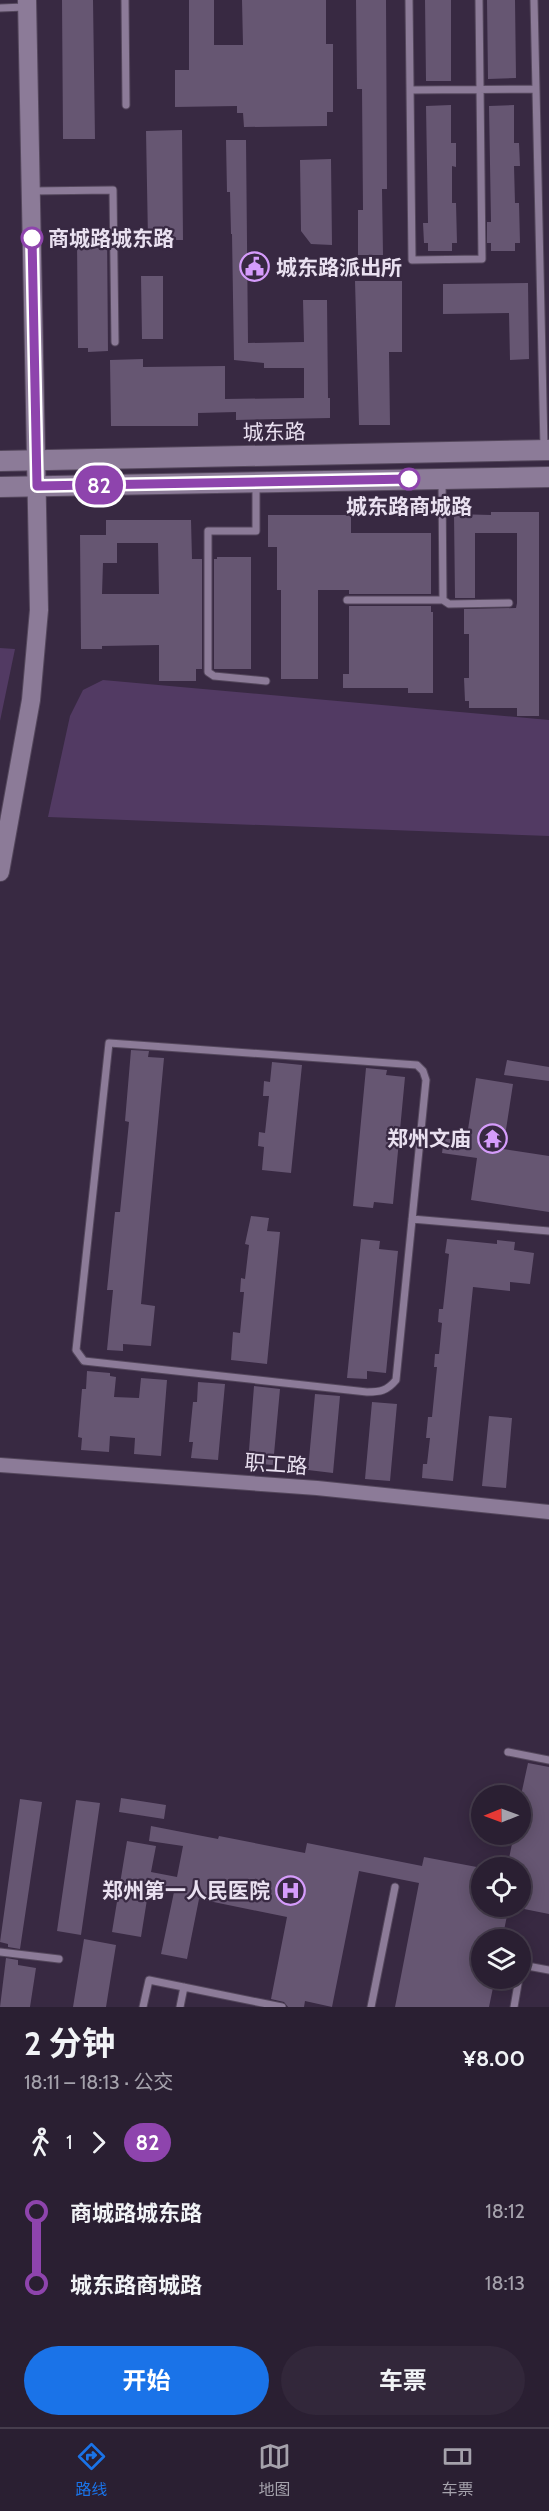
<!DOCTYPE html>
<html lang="zh">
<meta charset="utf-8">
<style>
:root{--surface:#2a1f32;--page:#32273a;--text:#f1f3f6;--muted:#a5a2ac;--line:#463d4d;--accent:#1a73e8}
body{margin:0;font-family:Cabin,"Noto Sans SC",sans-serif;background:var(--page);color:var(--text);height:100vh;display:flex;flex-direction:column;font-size:22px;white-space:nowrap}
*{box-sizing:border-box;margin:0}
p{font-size:20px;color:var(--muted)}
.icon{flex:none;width:33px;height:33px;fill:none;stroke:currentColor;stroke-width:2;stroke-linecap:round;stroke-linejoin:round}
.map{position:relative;height:2007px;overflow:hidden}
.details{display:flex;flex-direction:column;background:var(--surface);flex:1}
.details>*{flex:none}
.badge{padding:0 12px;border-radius:20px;font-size:21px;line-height:39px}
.needle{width:39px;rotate:269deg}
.tools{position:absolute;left:471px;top:1785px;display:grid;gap:12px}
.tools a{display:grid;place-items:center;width:60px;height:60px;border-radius:50%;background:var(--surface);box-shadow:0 3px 15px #0003,0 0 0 2px var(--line);font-size:30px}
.map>.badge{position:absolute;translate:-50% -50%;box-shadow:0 0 0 3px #fff}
.legs{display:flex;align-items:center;gap:9px;height:66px;padding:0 24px;font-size:20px}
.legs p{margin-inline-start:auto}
.overview{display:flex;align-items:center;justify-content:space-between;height:102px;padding:0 24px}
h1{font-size:33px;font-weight:700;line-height:45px}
.action{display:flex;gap:12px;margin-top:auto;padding:12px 24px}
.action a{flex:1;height:69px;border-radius:36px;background:var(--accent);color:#fff;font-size:24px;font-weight:700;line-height:69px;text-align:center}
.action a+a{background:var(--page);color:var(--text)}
ul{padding:0 24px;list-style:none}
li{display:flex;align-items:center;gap:21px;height:72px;font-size:22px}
li i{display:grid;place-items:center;width:9px;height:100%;margin:0 8px;background:currentColor}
li i::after{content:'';width:15px;height:15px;margin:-8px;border:4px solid;border-radius:50%;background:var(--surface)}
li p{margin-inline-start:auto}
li:first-child i{background:linear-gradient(#0000 50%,currentColor 0)}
li:last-child i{background:linear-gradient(currentColor 50%,#0000 0)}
.tab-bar{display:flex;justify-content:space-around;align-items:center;height:84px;border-top:2px solid var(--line);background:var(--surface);font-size:16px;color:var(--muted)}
.tab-bar a{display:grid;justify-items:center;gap:3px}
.tab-bar .on{color:var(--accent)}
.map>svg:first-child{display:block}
.green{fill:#523a63}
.building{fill:#665672;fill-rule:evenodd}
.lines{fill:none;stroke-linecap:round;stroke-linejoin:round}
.service-casing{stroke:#54475c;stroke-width:9}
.minor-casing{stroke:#54475c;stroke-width:16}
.tertiary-casing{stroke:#54475c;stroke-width:20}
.secondary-casing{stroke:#54475c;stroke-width:22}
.service{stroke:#8c7b98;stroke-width:7}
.minor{stroke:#8c7b98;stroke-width:14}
.tertiary{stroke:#8c7b98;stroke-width:18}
.secondary{stroke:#8c7b98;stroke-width:20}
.line-1-casing{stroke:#fff;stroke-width:14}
.line-1{stroke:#8e44ad;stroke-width:9}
.stop-1-dot{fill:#fff;stroke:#8e44ad;stroke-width:3}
.labels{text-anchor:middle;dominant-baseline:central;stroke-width:4.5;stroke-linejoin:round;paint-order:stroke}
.stop-label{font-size:21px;font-weight:bold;fill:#e9e0f0;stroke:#382942;text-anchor:start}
.poi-label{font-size:21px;font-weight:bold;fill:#e9e0f0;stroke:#382942;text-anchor:end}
.street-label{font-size:21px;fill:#e9e0f0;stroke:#382942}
</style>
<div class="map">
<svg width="549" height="2007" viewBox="0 0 549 2007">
<rect width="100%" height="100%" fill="#382942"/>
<!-- green -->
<path class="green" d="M 0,648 L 15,649 L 0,721 Z
M 103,680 L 549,720 L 549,836 L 48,817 L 70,716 L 83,690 Z"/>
<!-- building -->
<path class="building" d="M 62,0 L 93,0 L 95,139 L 63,139 Z
M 189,0 L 214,0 L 214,45 L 243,45 L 242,0 L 326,0 L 326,44 L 333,44 L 333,112 L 327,112 L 327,126 L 244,127 L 243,113 L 237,113 L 237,106 L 175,107 L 175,70 L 189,70 Z
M 356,0 L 386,0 L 387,189 L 382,189 L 383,255 L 358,255 L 358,210 L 363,210 L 362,89 L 357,89 Z
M 425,0 L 451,0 L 451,81 L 426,81 Z
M 487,0 L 515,0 L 516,78 L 488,79 Z
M 451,105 L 451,143 L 456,143 L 456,167 L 452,166 L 452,203 L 456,203 L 457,243 L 452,243 L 452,251 L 428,251 L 428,243 L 424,243 L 423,223 L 428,223 L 426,106 Z
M 514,105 L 514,143 L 519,143 L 520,166 L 514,166 L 515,203 L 519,203 L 520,243 L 515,243 L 515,251 L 491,251 L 491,243 L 487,243 L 487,222 L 491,222 L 489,106 Z
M 182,130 L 183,240 L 148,240 L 146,131 Z
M 226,140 L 246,140 L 248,343 L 304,342 L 303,300 L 327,300 L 328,398 L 330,398 L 330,418 L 236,420 L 236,412 L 198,413 L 198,426 L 111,426 L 110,360 L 143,359 L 143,367 L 225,366 L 225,399 L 304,398 L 304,368 L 264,368 L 264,363 L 234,360 L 232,234 L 231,234 L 230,192 L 227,192 Z
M 331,159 L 332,245 L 311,244 L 301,231 L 300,160 Z
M 87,231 L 107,231 L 108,351 L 88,352 L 88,348 L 78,348 L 77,241 L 87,241 Z
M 141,276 L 163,276 L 163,339 L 142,339 Z
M 355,281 L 402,281 L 402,352 L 389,352 L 390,425 L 359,425 Z
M 528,283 L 529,359 L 510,360 L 509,313 L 443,314 L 443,284 Z
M 491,512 L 539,512 L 539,716 L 517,716 L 517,708 L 469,708 L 469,701 L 465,701 L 464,678 L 469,678 L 469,634 L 464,634 L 464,609 L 516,608 L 517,603 L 517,533 L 475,533 L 475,598 L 455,598 L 454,514 L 491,515 Z
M 268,515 L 351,515 L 351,533 L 431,533 L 431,594 L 349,594 L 349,590 L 318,590 L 318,679 L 281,679 L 281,590 L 277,590 L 277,547 L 268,547 Z
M 106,520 L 191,520 L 192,559 L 202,559 L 202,669 L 196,669 L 196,681 L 159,681 L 159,645 L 102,646 L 102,649 L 81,649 L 80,535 L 106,535 ZM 117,543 L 158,543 L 159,594 L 102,594 L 103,563 L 117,563 Z
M 217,557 L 251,557 L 251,669 L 214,669 L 214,559 L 217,559 Z
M 349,606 L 431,606 L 431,612 L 433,612 L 433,693 L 408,693 L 408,688 L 343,688 L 343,674 L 349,674 Z
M 131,1050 L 149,1051 L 148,1057 L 164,1058 L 141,1304 L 155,1306 L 151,1346 L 123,1344 L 123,1351 L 107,1350 L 113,1290 L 107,1290 L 115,1212 L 120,1212 L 129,1122 L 125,1121 Z
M 507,1060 L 549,1067 L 549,1081 L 504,1075 Z
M 272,1062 L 302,1065 L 291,1173 L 262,1170 L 264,1147 L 258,1146 L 259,1132 L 265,1133 L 269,1096 L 263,1096 L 264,1081 L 270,1082 Z
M 366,1068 L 387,1070 L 386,1075 L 405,1077 L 393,1204 L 374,1202 L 373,1208 L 353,1206 Z
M 476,1078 L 513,1084 L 503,1149 L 549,1156 L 549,1212 L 471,1200 L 477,1158 L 442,1153 L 444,1138 L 466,1142 Z
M 251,1216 L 269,1218 L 267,1231 L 280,1232 L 267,1364 L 231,1360 L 233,1332 L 240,1333 L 244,1292 L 240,1292 L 241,1278 L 245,1279 L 249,1245 L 245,1244 Z
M 361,1239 L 380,1241 L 379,1249 L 398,1251 L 386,1373 L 367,1371 L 367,1379 L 347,1378 Z
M 447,1239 L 497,1244 L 497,1240 L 515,1242 L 514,1250 L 534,1253 L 530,1284 L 510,1282 L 510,1291 L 473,1287 L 453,1481 L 422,1478 L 423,1464 L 427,1464 L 430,1438 L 426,1438 L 428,1417 L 432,1417 L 437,1367 L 434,1367 L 435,1354 L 439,1354 L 442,1323 L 438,1322 L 439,1309 L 443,1309 L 449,1254 L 445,1253 Z
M 87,1371 L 110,1373 L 110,1376 L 116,1377 L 114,1397 L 139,1398 L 141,1378 L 167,1380 L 161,1456 L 134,1454 L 135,1438 L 110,1436 L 109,1452 L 81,1450 L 82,1438 L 78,1437 L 82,1389 L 86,1389 Z
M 198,1382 L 225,1384 L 218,1460 L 191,1458 L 193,1442 L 189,1442 L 193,1402 L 197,1402 Z
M 254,1386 L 280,1389 L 273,1465 L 248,1463 Z
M 315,1394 L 340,1396 L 333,1473 L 308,1470 Z
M 372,1402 L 397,1404 L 390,1481 L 365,1479 Z
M 489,1416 L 512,1418 L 506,1488 L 482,1486 Z
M 528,1763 L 549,1767 L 549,1914 L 519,1908 L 527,1868 L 507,1868 L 514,1834 L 520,1834 L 520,1800 Z
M 121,1798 L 166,1805 L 164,1819 L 119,1812 Z
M 20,1799 L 42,1802 L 20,1949 L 8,1947 L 8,1944 L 0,1942 Z
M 76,1800 L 100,1803 L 81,1935 L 57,1931 Z
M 151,1826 L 218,1839 L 219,1836 L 305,1853 L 307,1843 L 422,1866 L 424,1857 L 482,1868 L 482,1906 L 509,1906 L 502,1940 L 482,1940 L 482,1978 L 495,1978 L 489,2007 L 395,2007 L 419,1883 L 359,1871 L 332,2007 L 305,2001 L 304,2007 L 288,2007 L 284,2002 L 271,1999 L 287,1917 L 199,1899 L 187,1959 L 161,1954 L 174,1892 L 149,1887 L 141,1937 L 112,1932 L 127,1841 L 156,1846 L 151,1872 L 177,1877 L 183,1846 L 149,1841 Z
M 84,1939 L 116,1945 L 106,2007 L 73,2007 Z
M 6,1958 L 18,1960 L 18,1965 L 36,1968 L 30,2007 L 0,2007 Z"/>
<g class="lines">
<defs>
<path id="service" d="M 125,0 L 126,105
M 409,0 L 412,260 L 482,259 L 479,0
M 534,0 L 544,448
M 0,8 L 25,7
M 410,90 L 536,89
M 31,191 L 113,190 L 115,342
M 256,484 L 256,531 L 208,531 L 208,672 L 214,676 L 266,681
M 347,600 L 443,600 L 442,479
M 443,600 L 449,604 L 509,603
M 109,1043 L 417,1065 L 423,1071 L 426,1080 L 396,1380 C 387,1391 380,1392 367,1392 L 84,1361 L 76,1350 Z
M 412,1219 L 549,1231
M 508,1752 L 549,1760
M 0,1952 L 59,1959
M 520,1973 L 522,1965 L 549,1970
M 143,2007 L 149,1980 L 282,2007
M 180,2007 L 184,1987
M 371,2007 L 395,1887
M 514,2007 L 519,1978"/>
<path id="minor" d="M 0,1465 L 317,1488 L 549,1512"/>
<path id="tertiary" d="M 0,872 L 31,700 L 39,610 L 27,0"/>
<path id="secondary" d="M 0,461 L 549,450
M 0,487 L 549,477"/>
</defs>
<!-- service casing -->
<use href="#service" class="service-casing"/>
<!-- minor casing -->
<use href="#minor" class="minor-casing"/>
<!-- tertiary casing -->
<use href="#tertiary" class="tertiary-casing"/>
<!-- secondary casing -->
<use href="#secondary" class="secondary-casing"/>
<!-- service -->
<use href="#service" class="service"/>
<!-- minor -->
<use href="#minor" class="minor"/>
<!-- tertiary -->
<use href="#tertiary" class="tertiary"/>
<!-- secondary -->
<use href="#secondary" class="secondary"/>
</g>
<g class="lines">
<defs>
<path id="line-1" d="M 32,238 L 37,486 L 409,479"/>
</defs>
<!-- line-1 casing -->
<use href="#line-1" class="line-1-casing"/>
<!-- line-1 -->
<use href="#line-1" class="line-1"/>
</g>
<!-- icons -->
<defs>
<symbol id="civic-ring" viewBox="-11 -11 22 22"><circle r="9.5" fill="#382942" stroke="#d59cfb" stroke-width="1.5"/><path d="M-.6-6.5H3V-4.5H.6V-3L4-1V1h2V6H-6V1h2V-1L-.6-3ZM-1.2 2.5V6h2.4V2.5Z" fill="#d59cfb"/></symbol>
<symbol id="temple-ring" viewBox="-11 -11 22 22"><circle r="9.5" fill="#382942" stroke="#d59cfb" stroke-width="1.5"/><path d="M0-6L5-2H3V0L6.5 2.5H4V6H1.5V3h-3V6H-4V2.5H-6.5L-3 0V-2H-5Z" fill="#d59cfb"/></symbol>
<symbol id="hospital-ring" viewBox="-11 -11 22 22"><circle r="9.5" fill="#382942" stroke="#d59cfb" stroke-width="1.5"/><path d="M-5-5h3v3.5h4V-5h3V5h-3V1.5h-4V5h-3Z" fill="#d59cfb"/></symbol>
</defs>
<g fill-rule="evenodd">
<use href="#civic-ring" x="238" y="250" width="33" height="33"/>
<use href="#temple-ring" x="476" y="1122" width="33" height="33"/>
<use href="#hospital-ring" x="274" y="1874" width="33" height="33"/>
</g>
<!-- markers -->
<g class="stop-1-dot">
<circle cx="32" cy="238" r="10"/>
<circle cx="409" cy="479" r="10"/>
</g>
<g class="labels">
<!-- stop labels -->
<g class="stop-label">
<text x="48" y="238">商城路城东路</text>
<text x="409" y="506" text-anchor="middle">城东路商城路</text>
</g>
<!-- poi labels -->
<g class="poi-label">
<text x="276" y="267" text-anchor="start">城东路派出所</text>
<text x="471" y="1138">郑州文庙</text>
<text x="270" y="1890">郑州第一人民医院</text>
</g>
<!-- street labels -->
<g class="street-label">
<text transform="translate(274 432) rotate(-1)">城东路</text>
<text transform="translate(276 1464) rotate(4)">职工路</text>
</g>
</g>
</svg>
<div class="tools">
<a><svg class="needle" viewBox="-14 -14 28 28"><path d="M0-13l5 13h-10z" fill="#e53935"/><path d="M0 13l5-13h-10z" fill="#a5a2ac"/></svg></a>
<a><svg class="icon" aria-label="locate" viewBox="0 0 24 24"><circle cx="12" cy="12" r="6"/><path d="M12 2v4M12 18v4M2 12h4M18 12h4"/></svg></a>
<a><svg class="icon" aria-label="layers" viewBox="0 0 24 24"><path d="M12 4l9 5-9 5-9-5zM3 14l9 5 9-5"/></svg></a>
</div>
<b class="badge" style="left:99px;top:485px;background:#8e44ad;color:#fff">82</b>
</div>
<section class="details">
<div class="overview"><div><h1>2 分钟</h1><p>18:11 – 18:13 · 公交</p></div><b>¥8.00</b></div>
<div class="legs"><svg class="icon" aria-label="walk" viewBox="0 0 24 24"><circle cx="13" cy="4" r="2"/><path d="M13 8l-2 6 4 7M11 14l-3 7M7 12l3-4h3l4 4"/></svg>1<svg class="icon" aria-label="forward" viewBox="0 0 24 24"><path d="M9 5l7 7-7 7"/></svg><b class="badge" style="background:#8e44ad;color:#fff">82</b></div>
<ul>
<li><i style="color:#8e44ad"></i><b>商城路城东路</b><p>18:12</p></li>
<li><i style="color:#8e44ad"></i><b>城东路商城路</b><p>18:13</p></li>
</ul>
<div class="action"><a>开始</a><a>车票</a></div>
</section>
<nav class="tab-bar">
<a class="on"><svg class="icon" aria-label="directions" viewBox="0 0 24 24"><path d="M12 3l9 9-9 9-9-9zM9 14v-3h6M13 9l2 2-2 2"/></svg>路线</a>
<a><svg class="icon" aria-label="map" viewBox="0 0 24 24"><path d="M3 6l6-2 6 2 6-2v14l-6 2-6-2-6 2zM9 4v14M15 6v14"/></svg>地图</a>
<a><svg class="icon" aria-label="tickets" viewBox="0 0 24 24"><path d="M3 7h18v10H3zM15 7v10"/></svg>车票</a>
</nav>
